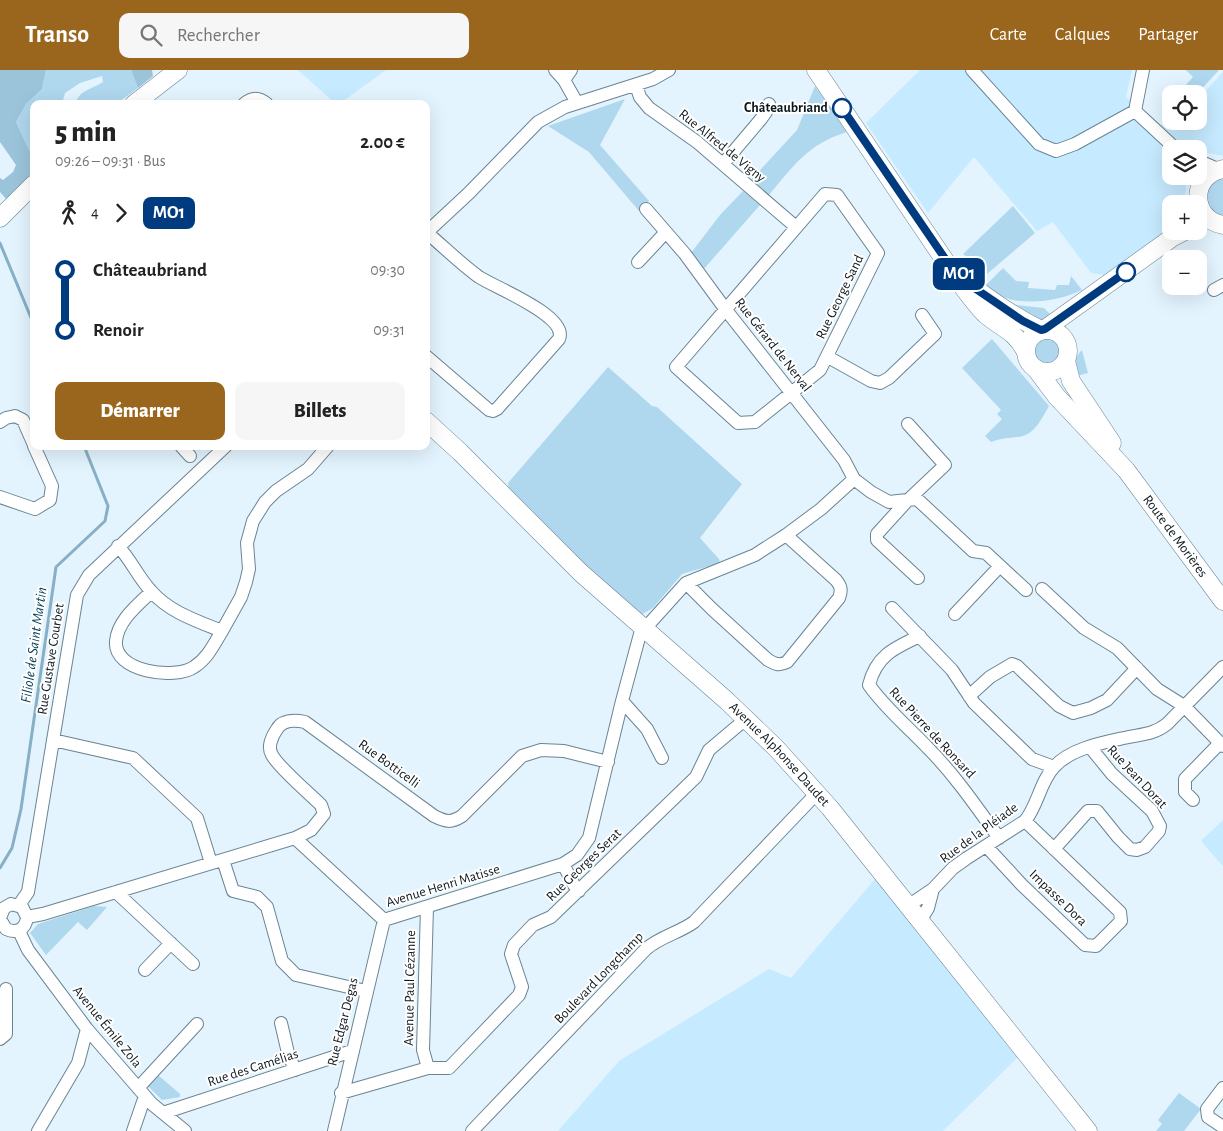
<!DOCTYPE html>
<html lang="fr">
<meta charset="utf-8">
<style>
:root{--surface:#fff;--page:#f6f6f6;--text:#222;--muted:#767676;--accent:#9a661d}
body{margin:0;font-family:"Alegreya Sans",sans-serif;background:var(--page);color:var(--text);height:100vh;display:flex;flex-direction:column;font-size:19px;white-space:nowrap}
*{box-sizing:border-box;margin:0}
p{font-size:16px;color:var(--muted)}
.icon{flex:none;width:28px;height:28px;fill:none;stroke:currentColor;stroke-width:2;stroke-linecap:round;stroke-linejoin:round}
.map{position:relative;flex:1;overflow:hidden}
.side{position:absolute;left:30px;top:30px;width:400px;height:350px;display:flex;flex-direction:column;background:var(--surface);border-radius:10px;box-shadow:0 5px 20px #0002}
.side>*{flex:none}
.badge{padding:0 10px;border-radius:8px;font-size:18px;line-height:32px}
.controls{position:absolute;left:1162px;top:15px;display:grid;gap:10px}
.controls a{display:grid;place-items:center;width:45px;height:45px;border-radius:10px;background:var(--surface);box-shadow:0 5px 20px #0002;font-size:25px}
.map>.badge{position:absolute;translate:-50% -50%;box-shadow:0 0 0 2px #fff}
.legs{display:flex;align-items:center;gap:8px;height:55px;padding:0 25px;font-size:16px}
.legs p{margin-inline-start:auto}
.headline{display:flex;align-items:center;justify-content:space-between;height:85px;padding:0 25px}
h1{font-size:28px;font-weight:800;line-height:38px}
.button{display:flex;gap:10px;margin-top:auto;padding:10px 25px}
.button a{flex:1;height:58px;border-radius:10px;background:var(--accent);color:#fff;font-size:20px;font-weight:800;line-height:58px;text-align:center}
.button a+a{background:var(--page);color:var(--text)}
ul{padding:0 25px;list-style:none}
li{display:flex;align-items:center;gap:18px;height:60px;font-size:19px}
li i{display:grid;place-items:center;width:8px;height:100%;margin:0 6px;background:currentColor}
li i::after{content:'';width:12px;height:12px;margin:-6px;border:4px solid;border-radius:50%;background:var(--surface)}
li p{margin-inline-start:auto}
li:first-child i{background:linear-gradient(#0000 50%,currentColor 0)}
li:last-child i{background:linear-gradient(currentColor 50%,#0000 0)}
header{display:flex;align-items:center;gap:30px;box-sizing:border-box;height:70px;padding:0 25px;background:var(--accent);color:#fff}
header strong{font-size:24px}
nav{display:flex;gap:28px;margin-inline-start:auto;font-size:18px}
.search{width:350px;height:45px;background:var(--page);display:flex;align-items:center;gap:12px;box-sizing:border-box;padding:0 18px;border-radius:10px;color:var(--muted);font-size:19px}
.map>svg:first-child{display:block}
.built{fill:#c6eaff}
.green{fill:#afd7ee}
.forest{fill:#9bc4da}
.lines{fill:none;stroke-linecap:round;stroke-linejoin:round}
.stream{stroke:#87afc5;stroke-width:3}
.street-casing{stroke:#6a8492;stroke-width:14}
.secondary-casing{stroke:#6a8492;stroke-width:19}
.street{stroke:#fff;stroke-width:12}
.secondary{stroke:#fff;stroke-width:18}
.line-1-casing{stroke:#fff;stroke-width:11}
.line-1{stroke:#003b80;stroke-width:8}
.stop-1-dot{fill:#fff;stroke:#003b80;stroke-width:2.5}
.labels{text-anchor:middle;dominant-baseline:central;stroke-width:4;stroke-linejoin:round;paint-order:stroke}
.stop-label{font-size:14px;font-weight:bold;fill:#0d181d;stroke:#fff;text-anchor:end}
.street-label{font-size:14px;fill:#0d181d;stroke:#fff}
.water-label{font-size:15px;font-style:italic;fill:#0b4159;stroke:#fff}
</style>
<header>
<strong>Transo</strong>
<div class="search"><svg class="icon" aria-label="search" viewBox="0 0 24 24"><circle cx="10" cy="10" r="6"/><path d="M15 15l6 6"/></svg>Rechercher</div>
<nav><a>Carte</a><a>Calques</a><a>Partager</a></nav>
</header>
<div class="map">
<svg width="1223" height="1061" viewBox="0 0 1223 1061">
<rect width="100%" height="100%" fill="#e3f4fe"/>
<!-- built -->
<path class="built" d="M 298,0 L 386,0 L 339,34 L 336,34 Z
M 920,0 L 1132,0 L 1126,27 L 1168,60 L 1176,51 L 1199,51 L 1199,28 L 1223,2 L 1223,86 L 1199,81 L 1199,79 L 1171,79 L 1171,106 L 1184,106 L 1186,120 L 1184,134 L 1171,134 L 1171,157 L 1105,205 L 1091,203 L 1053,152 L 1037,161 L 974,87 L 928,143 L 866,53 Z
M 1223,750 L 1223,796 L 1201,771 Z
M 875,809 L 1018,987 L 943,1061 L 558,1061 L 619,991 L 769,899 L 791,908 Z"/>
<!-- green -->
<path class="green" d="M 46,0 L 131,0 L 138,18 L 116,34 L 76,34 C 77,21 94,18 103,12 L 102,6 L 80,13 L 65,23 L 62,34 L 34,34 L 34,84 L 29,80 L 16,52 L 26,34 L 42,19 Z
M 1186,0 L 1219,0 L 1197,24 L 1186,24 L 1183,18 L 1193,7 Z
M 815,16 L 847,62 C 807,74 793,97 768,126 L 750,111 L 797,60 Z
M 625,29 L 600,75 L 649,131 L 639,141 L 589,82 L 548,56 Z
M 1223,106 L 1223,149 L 1207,136 C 1205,116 1207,116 1223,106 Z
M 743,121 L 760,135 L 703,200 L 691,183 L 720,145 Z
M 1013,136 L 1035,163 L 987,204 L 963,184 Z
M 1003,198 L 1016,211 L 1029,212 L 1028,218 L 1055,220 L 1057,215 L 1069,215 L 1071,206 L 1082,220 C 1060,230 1037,234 1013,230 C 1002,228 993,222 984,217 Z
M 1016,235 L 1044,238 L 1051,245 L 1041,252 L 1012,238 Z
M1032 280a14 14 0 1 1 28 0a14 14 0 1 1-28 0Z
M 992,269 L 1049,336 C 1042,348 1034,366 1018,367 C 1008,368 1001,368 991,372 L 985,366 L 1002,349 L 997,344 L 1001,340 L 962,298 Z
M 1082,280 L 1088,303 L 1073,307 C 1072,296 1074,288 1082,280 Z
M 608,297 L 652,336 L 657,337 L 742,414 L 700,468 L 719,489 L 720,493 L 682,504 L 653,538 L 639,546 L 509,423 L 508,413 Z
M 94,836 L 107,837 L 87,860 L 78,852 L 46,885 L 30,863 L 38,854 Z
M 158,1005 L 180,1024 L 180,1027 L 162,1030 L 147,1015 Z
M 1179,1023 L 1201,1039 L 1184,1061 L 1156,1061 L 1162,1054 L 1158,1050 Z"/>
<!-- forest -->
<path class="forest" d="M 0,0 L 46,0 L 42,19 L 26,34 L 16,52 L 29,80 L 34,84 L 34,103 L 7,130 L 0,122 L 0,108 L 3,110 L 13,102 L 16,95 L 0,72 Z
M 131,0 L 152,0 L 153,6 L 138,18 Z"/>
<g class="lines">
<!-- stream -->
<path class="stream" d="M 0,173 L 34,255
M 0,798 L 12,778 L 21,739 L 56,497 L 105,451 L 108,436 L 84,376"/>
<defs>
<path id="street" d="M 555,0 L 564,10 L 577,33
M 972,0 L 1039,74 L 1056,81 L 1075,74 L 1135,41
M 564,10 L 571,0
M 636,15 L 640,27 L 649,38 L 697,72 L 796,157
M 244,34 C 252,27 259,27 267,34
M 1135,41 L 1176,79
M 1135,41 L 1143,0
M 1199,91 L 1220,100
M 723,94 L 761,49 L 766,42 L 769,34
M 825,124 L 837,125 L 878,183 L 820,300 L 755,352 L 738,353 L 676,297 Z
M 646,139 L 685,184 L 726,240 L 844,390 L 854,409 L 871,422 L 889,432 L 917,429 L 973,481 L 986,483 L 1026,520
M 426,162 C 444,177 461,194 479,207 C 494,217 569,246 559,269 L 497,339 L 493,341 L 489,340 L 426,286
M 426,163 L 469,123 L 538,52 L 565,37 L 653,9 L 669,0
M 638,192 L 666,162
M 1214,220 L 1223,215
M 828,287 L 871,311 L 880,313 L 889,308 L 935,264 L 922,245
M 0,352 L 6,348 L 15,346 L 23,350 L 34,375
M 908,354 L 945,395 L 907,431 L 877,464 L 877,470 L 918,508
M 181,376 L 190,386
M 0,427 L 35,439 L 50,430 L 52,416 L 34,376
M 118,476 C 131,490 138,507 151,521 C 169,542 197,551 222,561 L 241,527 L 246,512 L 249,499 L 247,473 L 253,451 L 265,432 L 276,421 L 308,399 L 328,376
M 686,513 L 712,539 L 768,590 C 775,594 779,596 787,592 L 839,528 C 842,520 841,516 836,510 L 786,465
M 1042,519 L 1084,558 L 1117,578 L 1157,619 L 1184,636 L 1223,676
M 151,522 C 138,535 118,550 116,571 C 113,602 175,610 194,597 C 208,588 214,574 222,561
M 892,538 L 952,600 L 974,633 L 1032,689 L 1054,697
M 955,544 L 1000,496
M 920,566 C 894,578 876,586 869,615 C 885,638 907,656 927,677 C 954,704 976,736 999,768
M 969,626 L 990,607 L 1012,594 L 1017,596 L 1059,636 L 1073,643 L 1091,638 L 1107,630 L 1137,598
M 622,631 L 647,659 L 662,688
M 53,670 L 133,688 L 197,748 L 211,793
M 1193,730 L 1185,722 L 1185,709 L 1220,673
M 295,768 L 311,760 L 324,744 L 321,735 C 309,723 279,698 272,685 C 267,677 272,666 277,659 C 283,649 295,650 305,652 L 434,746 C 446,752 451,753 462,746 L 522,686 L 541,680 L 564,681 L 608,692
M 986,776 L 1022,815 L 1085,875 L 1096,876 L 1121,851 L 1120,842 L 1025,751
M 1054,779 L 1088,741 L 1097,741 L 1118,767 L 1130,779 L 1137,780 L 1145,777 L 1159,761 L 1160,756 L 1152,741 L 1112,704 L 1090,677
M 223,790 L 233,821 L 257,827 L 267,837 L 282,891 L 296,905 L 366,921
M 563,794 L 574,815 L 579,821
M 116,822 L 193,894
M 19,835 L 28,822 L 77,525 L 89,505 L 226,376
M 908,836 L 933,819 L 953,798 L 967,788 L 1025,751 C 1038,735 1040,712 1054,697 C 1070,679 1101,673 1124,668 C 1141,664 1153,665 1167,654 L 1223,597
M 427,837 L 423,980 L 428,998
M 27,847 L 43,844 L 295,768 L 384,850 L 563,794 L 577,785 L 589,768 L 622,631 L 640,564 L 686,513 L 755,485 L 786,465 L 821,439 L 854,409
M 0,848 L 4,838 L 11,834 L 22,837 L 27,847 C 26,859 17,864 6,859 L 0,849
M 920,851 L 928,838 L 933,819
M 19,861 L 28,880 L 87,959 L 152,1034 L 185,1061
M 145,900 L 171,873
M 281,953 L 288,983 L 295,1000
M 0,969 L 6,964 L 6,919
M 138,1018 L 197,954
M 1223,1018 L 1207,1039 L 1208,1047 L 1223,1057
M 341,1023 L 428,998 L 449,998 L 519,925 L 522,917 L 511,884 L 514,875 L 533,855 L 551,847 L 696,707 L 709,680 L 747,648
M 163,1043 L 352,981
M 38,1061 L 78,993 L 87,959
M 133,1061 L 145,1026
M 334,1061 L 384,850
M 472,1061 L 646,879 C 661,866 679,863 694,852 L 817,723"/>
<g id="secondary">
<path d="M 816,0 L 960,213 C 968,224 976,235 985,244 C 1002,259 1013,259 1025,280"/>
<path d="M 134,34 L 178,0"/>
<path d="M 1223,99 C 1190,105 1190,149 1223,155"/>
<path d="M 0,148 L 34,114"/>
<path d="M 966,210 C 985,228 1017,248 1041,260"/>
<path d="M 1045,259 L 1173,167 L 1185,161"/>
<circle cx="1047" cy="281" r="21"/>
<path d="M 1066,291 L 1071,311 L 1112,373"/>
<path id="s1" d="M 1036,299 L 1057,327 L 1126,400 L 1223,531"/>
<path id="s2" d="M 426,351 L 460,382 L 581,503 L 727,631 L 776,678 L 830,738 L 1088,1061"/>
</g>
</defs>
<!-- street casing -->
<use href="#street" class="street-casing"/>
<!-- secondary casing -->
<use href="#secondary" class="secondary-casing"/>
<!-- street -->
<use href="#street" class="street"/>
<!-- secondary -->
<use href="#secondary" class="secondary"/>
</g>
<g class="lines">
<defs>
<path id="line-1" d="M 842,38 L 946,190 L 973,217 L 1023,251 L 1041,260 L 1045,259 L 1126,202"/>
</defs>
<!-- line-1 casing -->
<use href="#line-1" class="line-1-casing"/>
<!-- line-1 -->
<use href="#line-1" class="line-1"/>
</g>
<!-- markers -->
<g class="stop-1-dot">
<circle cx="842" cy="38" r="9"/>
<circle cx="1126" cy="202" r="9"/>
</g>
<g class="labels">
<!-- stop labels -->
<g class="stop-label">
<text x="828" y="38">Châteaubriand</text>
</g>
<!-- street labels -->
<g class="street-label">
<text transform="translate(722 76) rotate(39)">Rue Alfred de Vigny</text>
<text transform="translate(840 227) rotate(-64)">Rue George Sand</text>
<text transform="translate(773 275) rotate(52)">Rue Gérard de Nerval</text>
<text stroke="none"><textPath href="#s1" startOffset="218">Route de Morières</textPath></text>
<text transform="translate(51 589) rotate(-81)">Rue Gustave Courbet</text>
<text transform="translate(932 663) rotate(47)">Rue Pierre de Ronsard</text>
<text stroke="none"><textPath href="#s2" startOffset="486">Avenue Alphonse Daudet</textPath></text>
<text transform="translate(389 694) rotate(36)">Rue Botticelli</text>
<text transform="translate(1137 707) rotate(47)">Rue Jean Dorat</text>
<text transform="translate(979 763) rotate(-36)">Rue de la Pléiade</text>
<text transform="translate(584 795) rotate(-44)">Rue Georges Serat</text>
<text transform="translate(443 816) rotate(-17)">Avenue Henri Matisse</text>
<text transform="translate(1058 828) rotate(44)">Impasse Dora</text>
<text transform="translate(599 908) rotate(-46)">Boulevard Longchamp</text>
<text transform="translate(410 918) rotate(-89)">Avenue Paul Cézanne</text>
<text transform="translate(343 952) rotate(-76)">Rue Edgar Degas</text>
<text transform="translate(107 957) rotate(51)">Avenue Émile Zola</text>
<text transform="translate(253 998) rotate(-18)">Rue des Camélias</text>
</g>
<!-- water labels -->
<g class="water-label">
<text transform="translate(34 575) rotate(-82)">Filiole de Saint Martin</text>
</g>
</g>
</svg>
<div class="controls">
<a><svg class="icon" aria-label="locate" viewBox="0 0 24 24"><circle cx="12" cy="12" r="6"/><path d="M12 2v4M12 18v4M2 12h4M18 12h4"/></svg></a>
<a><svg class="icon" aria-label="layers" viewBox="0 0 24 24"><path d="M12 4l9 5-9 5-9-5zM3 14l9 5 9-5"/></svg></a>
<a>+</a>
<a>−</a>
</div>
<b class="badge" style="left:959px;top:204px;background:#003b80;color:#fff">MO1</b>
<section class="side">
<div class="headline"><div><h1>5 min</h1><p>09:26 – 09:31 · Bus</p></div><b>2.00 €</b></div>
<div class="legs"><svg class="icon" aria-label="walk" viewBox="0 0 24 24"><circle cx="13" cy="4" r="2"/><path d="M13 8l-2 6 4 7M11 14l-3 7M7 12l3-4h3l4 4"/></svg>4<svg class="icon" aria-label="forward" viewBox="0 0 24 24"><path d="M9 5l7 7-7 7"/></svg><b class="badge" style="background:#003b80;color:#fff">MO1</b></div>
<ul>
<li><i style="color:#003b80"></i><b>Châteaubriand</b><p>09:30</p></li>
<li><i style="color:#003b80"></i><b>Renoir</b><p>09:31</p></li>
</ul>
<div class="button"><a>Démarrer</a><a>Billets</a></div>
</section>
</div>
